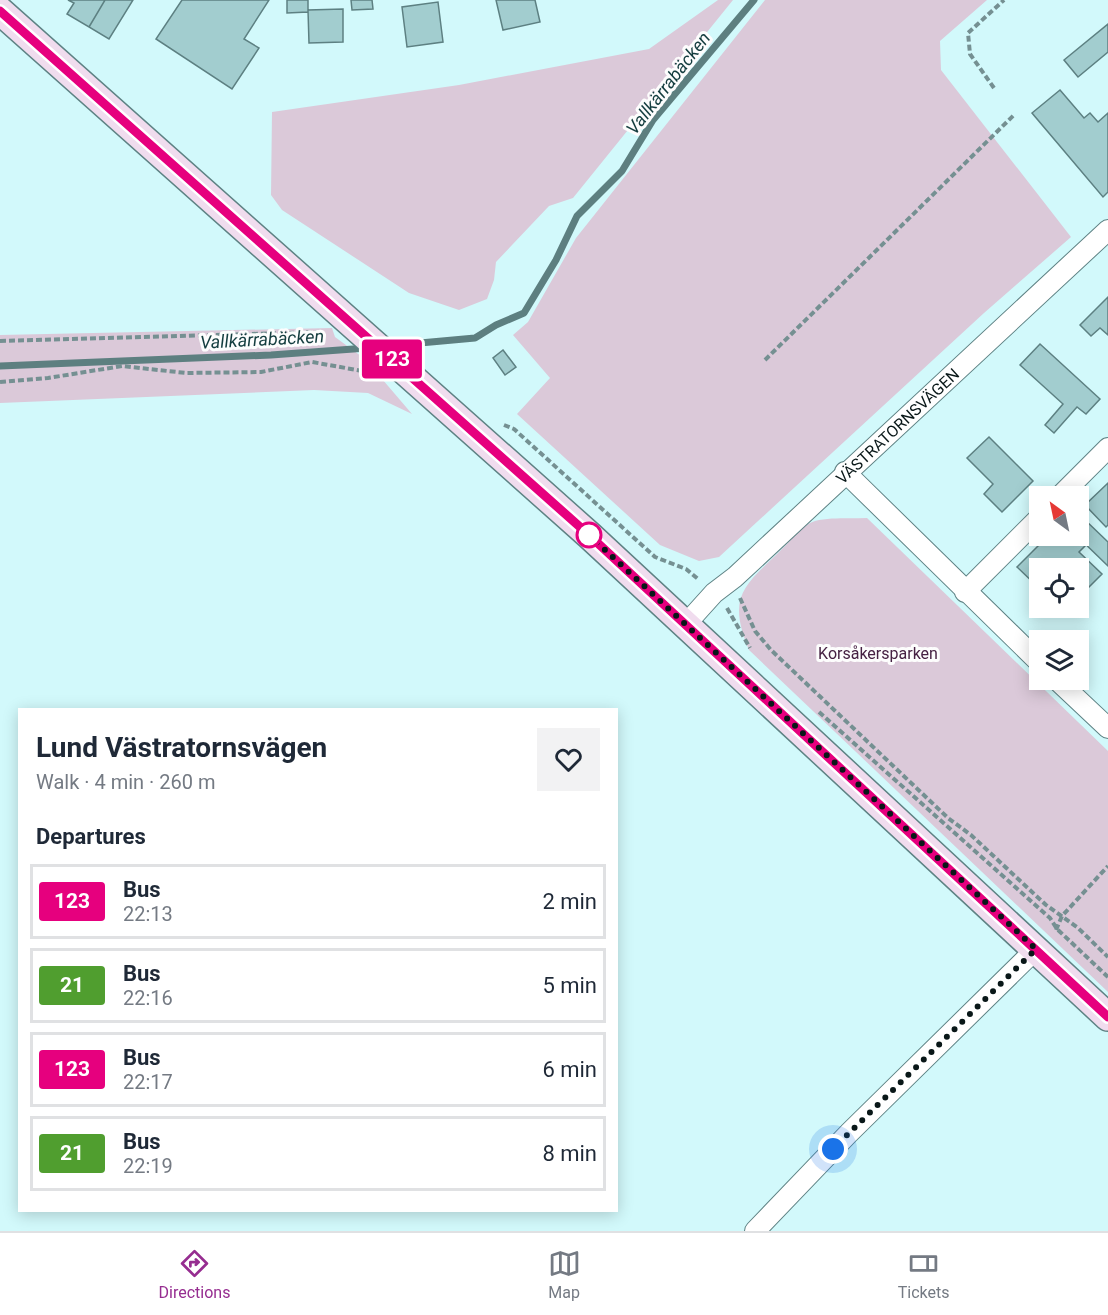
<!DOCTYPE html>
<meta charset="utf-8">
<style>
:root{--surface:#fff;--page:#f2f2f3;--text:#1f2937;--muted:#747a83;--line:#e0e1e3;--accent:#962d90}
body{margin:0;font-family:Roboto,sans-serif;background:var(--page);color:var(--text);height:100vh;display:flex;flex-direction:column;font-size:22px;white-space:nowrap}
*{box-sizing:border-box;margin:0}
p{font-size:20px;color:var(--muted)}
.icon{flex:none;width:33px;height:33px;fill:none;stroke:currentColor;stroke-width:2;stroke-linecap:round;stroke-linejoin:round}
.map{position:relative;flex:1;overflow:hidden}
.drawer{position:absolute;left:18px;top:708px;width:600px;height:504px;display:flex;flex-direction:column;background:var(--surface);border-radius:0px;box-shadow:0 3px 15px #0003}
.drawer>*{flex:none}
.badge{padding:0 12px;border-radius:4px;font-size:21px;line-height:39px}
.needle{width:39px;rotate:327deg}
.buttons{position:absolute;left:1029px;top:486px;display:grid;gap:12px}
.buttons a{display:grid;place-items:center;width:60px;height:60px;border-radius:0px;background:var(--surface);box-shadow:0 3px 15px #0003;font-size:30px}
.you{position:absolute;width:30px;height:30px;margin:-15px;border:4px solid #fff;border-radius:50%;background:#1a73e8;box-shadow:0 0 0 9px #1a73e833}
.map>.badge{position:absolute;translate:-50% -50%;box-shadow:0 0 0 3px #fff}
h2{padding:0 18px;font-size:22px;line-height:54px}
.round{display:grid;place-items:center;flex:none;width:63px;height:63px;border-radius:0px;background:var(--page)}
.headline{display:flex;align-items:center;justify-content:space-between;height:102px;padding:0 18px}
h1{font-size:28px;font-weight:700;line-height:45px}
ul{padding:0;list-style:none}
li{display:flex;align-items:center;gap:18px;height:75px;margin:0 12px 9px;padding:0 6px;border:3px solid var(--line);border-radius:0px}
li div{flex:1}
li b{display:block;font-size:22px}
li em{font-style:normal}
li .badge{min-width:66px;font-weight:700;text-align:center}
.menu{display:flex;justify-content:space-around;align-items:center;height:84px;border-top:2px solid var(--line);background:var(--surface);font-size:16px;color:var(--muted)}
.menu a{display:grid;justify-items:center;gap:3px}
.menu .selected{color:var(--accent)}
.map>svg:first-child{display:block}
.green{fill:#dbc9d9}
.lines{fill:none;stroke-linecap:round;stroke-linejoin:round}
.stream{stroke:#5d7f80;stroke-width:7}
.building{fill:#a2cdcf;stroke:#5d8082;stroke-width:1.5}
.street-casing{stroke:#5e8284;stroke-width:22}
.secondary-casing{stroke:#5e8284;stroke-width:30}
.path{stroke:#759092;stroke-width:4;stroke-dasharray:6 3;stroke-linecap:butt}
.street{stroke:#fff;stroke-width:20}
.secondary{stroke:#f0dcee;stroke-width:27}
.line-casing{stroke:#fff;stroke-width:14}
.line{stroke:#e6007e;stroke-width:9}
.walk{stroke:#091718;stroke-width:6;stroke-dasharray:0 10.8}
.stop-dot{fill:#fff;stroke:#e6007e;stroke-width:3}
.labels{text-anchor:middle;dominant-baseline:central;stroke-width:6;stroke-linejoin:round;paint-order:stroke}
.street-label{font-size:16px;fill:#091718;stroke:#fdfdfd}
.park-label{font-size:16px;fill:#462143;stroke:#fdfdfd}
.water-label{font-size:18px;font-style:italic;fill:#143d3f;stroke:#fdfdfd}
</style>
<div class="map">
<svg width="1108" height="1231" viewBox="0 0 1108 1231">
<rect width="100%" height="100%" fill="#d2f9fb"/>
<!-- green -->
<path class="green" d="M 718,0 L 733,0 L 573,198 L 549,206 L 496,262 L 494,280 L 487,299 L 459,310 L 409,293 L 282,210 L 271,195 L 272,112 L 459,85 L 649,49 Z
M 765,0 L 987,0 L 940,41 L 941,70 L 1071,237 L 984,313 L 719,557 L 699,561 L 660,545 L 517,414 L 550,378 L 513,335 L 528,322 L 576,238 Z
M 332,328 L 335,337 L 365,359 L 412,414 L 368,393 L 314,390 L 0,403 L 0,335 Z
M 867,518 L 1108,751 L 1108,992 L 749,650 C 726,594 745,586 783,548 C 792,539 803,524 815,521 C 831,517 850,519 867,518 Z"/>
<g class="lines">
<!-- stream -->
<path class="stream" d="M 387,346 L 475,338 L 496,325 L 524,313 L 556,260 L 577,216 L 622,171 L 653,120 L 754,0
M 0,366 L 271,355 L 367,348"/>
</g>
<!-- building -->
<path class="building" d="M 68,0 L 105,0 L 89,27 L 67,14 L 74,3 Z
M 105,0 L 133,0 L 109,39 L 89,27 Z
M 182,0 L 269,0 L 244,39 L 259,48 L 232,89 L 156,39 Z
M 287,0 L 308,0 L 308,12 L 287,13 Z
M 351,0 L 372,0 L 373,9 L 352,10 Z
M 496,0 L 535,0 L 540,22 L 503,30 Z
M 438,2 L 443,42 L 407,47 L 402,7 Z
M 343,9 L 343,42 L 309,43 L 308,10 Z
M 1108,24 L 1108,52 L 1078,77 L 1064,60 Z
M 1060,90 L 1084,118 L 1090,113 L 1098,122 L 1108,113 L 1108,192 L 1103,197 L 1032,113 Z
M 1108,297 L 1108,335 L 1100,328 L 1091,336 L 1080,325 Z
M 1040,344 L 1100,399 L 1086,414 L 1077,407 L 1054,433 L 1045,425 L 1063,404 L 1020,365 Z
M 503,350 L 516,367 L 505,375 L 493,358 Z
M 989,437 L 1033,481 L 1002,512 L 984,494 L 993,484 L 967,458 Z
M 1108,483 L 1108,525 L 1106,527 L 1085,505 Z
M 1083,518 L 1108,542 L 1108,566 L 1077,536 L 1078,523 Z
M 1048,536 L 1077,536 L 1086,545 L 1079,552 L 1102,574 L 1078,598 L 1078,568 L 1040,568 L 1040,589 L 1017,567 Z"/>
<g class="lines">
<defs>
<g id="street">
<path d="M 845,472 L 1040,663"/>
<path d="M 1060,496 L 1108,448"/>
<path d="M 965,592 L 1040,517"/>
<path id="s1" d="M 686,624 L 714,593 L 735,577 L 1108,230"/>
<path d="M 1057,680 L 1108,728"/>
<path d="M 755,1231 L 849,1133 L 1036,949"/>
</g>
<path id="secondary" d="M 0,11 L 589,535 L 1108,1017"/>
</defs>
<!-- street casing -->
<use href="#street" class="street-casing"/>
<!-- secondary casing -->
<use href="#secondary" class="secondary-casing"/>
<!-- path -->
<path class="path" d="M 994,88 L 970,54 L 968,33 L 1004,0
M 0,341 L 323,332
M 765,360 L 1015,114
M 0,382 L 48,378 L 122,366 L 186,373 L 261,372 L 312,362 L 368,372
M 504,425 L 514,429 L 655,557 L 686,569 L 698,579
M 740,598 L 755,631 L 771,650 L 948,818 L 971,835 L 1046,905 L 1078,928 L 1108,957
M 727,608 L 750,648
M 819,712 L 1050,918 L 1057,929 L 1108,977
M 1056,930 L 1062,916 L 1108,866"/>
<!-- street -->
<use href="#street" class="street"/>
<!-- secondary -->
<use href="#secondary" class="secondary"/>
</g>
<g class="lines">
<defs>
<path id="line" d="M 0,11 L 589,535 L 1108,1017"/>
</defs>
<!-- line casing -->
<use href="#line" class="line-casing"/>
<!-- line -->
<use href="#line" class="line"/>
<!-- walk -->
<path class="walk" d="M 589,535 L 1036,949 L 833,1149"/>
</g>
<!-- markers -->
<circle class="stop-dot" cx="589" cy="535" r="12"/>
<g class="labels">
<!-- street labels -->
<g class="street-label">
<text stroke="none"><textPath href="#s1" startOffset="290">VÄSTRATORNSVÄGEN</textPath></text>
</g>
<!-- park labels -->
<g class="park-label">
<text x="878" y="653">Korsåkersparken</text>
</g>
<!-- water labels -->
<g class="water-label">
<text transform="translate(668 83) rotate(-52)">Vallkärrabäcken</text>
<text transform="translate(262 339) rotate(-3)">Vallkärrabäcken</text>
</g>
</g>
</svg>
<div class="buttons">
<a><svg class="needle" viewBox="-14 -14 28 28"><path d="M0-13l5 13h-10z" fill="#e53935"/><path d="M0 13l5-13h-10z" fill="#747a83"/></svg></a>
<a><svg class="icon" aria-label="locate" viewBox="0 0 24 24"><circle cx="12" cy="12" r="6"/><path d="M12 2v4M12 18v4M2 12h4M18 12h4"/></svg></a>
<a><svg class="icon" aria-label="layers" viewBox="0 0 24 24"><path d="M12 4l9 5-9 5-9-5zM3 14l9 5 9-5"/></svg></a>
</div>
<div class="you" style="left:833px;top:1149px"></div>
<b class="badge" style="left:392px;top:359px;background:#e6007e;color:#fff">123</b>
<section class="drawer">
<div class="headline"><div><h1>Lund Västratornsvägen</h1><p>Walk · 4 min · 260 m</p></div><a class="round"><svg class="icon" aria-label="heart" viewBox="0 0 24 24"><path d="M12 20l-8-8c-3-5 5-10 8-4 3-6 11-1 8 4z"/></svg></a></div>
<h2>Departures</h2>
<ul>
<li><span class="badge" style="background:#e6007e;color:#fff">123</span><div><b>Bus</b><p>22:13</p></div><em>2 min</em></li>
<li><span class="badge" style="background:#509e2f;color:#fff">21</span><div><b>Bus</b><p>22:16</p></div><em>5 min</em></li>
<li><span class="badge" style="background:#e6007e;color:#fff">123</span><div><b>Bus</b><p>22:17</p></div><em>6 min</em></li>
<li><span class="badge" style="background:#509e2f;color:#fff">21</span><div><b>Bus</b><p>22:19</p></div><em>8 min</em></li>
</ul>
</section>
</div>
<nav class="menu">
<a class="selected"><svg class="icon" aria-label="directions" viewBox="0 0 24 24"><path d="M12 3l9 9-9 9-9-9zM9 14v-3h6M13 9l2 2-2 2"/></svg>Directions</a>
<a><svg class="icon" aria-label="map" viewBox="0 0 24 24"><path d="M3 6l6-2 6 2 6-2v14l-6 2-6-2-6 2zM9 4v14M15 6v14"/></svg>Map</a>
<a><svg class="icon" aria-label="tickets" viewBox="0 0 24 24"><path d="M3 7h18v10H3zM15 7v10"/></svg>Tickets</a>
</nav>
